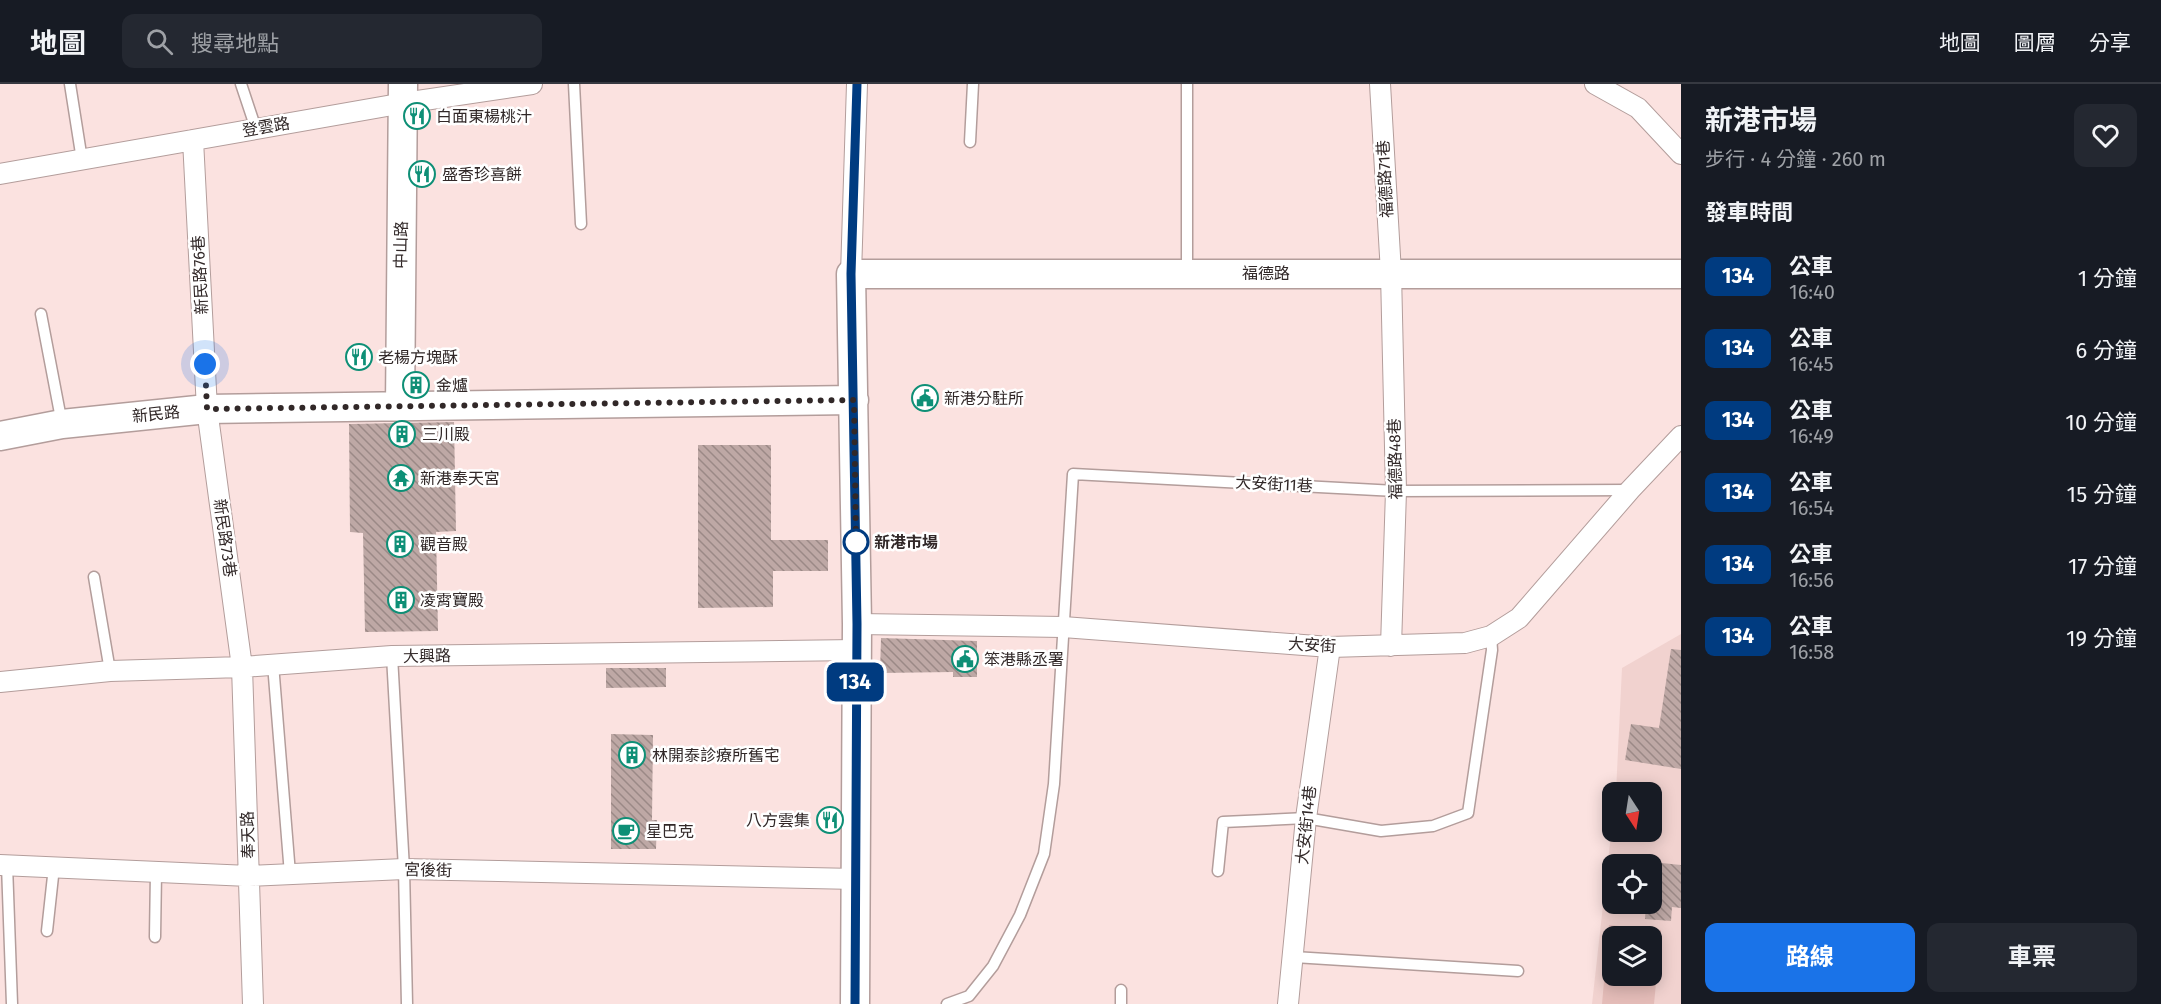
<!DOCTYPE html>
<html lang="zh-TW">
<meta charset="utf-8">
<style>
:root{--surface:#171b24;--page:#242831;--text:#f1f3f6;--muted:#9ea1a6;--line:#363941;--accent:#1a73e8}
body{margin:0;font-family:"Fira Sans","Noto Sans TC",sans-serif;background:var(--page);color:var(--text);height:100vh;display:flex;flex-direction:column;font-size:22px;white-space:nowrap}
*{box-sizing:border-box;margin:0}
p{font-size:20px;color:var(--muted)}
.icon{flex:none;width:33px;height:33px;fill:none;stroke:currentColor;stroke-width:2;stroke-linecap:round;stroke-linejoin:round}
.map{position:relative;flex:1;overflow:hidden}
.drawer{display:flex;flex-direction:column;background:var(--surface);width:480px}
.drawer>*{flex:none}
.badge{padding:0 12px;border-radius:9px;font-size:21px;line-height:39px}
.needle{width:39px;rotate:168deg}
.tools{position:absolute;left:1602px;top:698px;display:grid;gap:12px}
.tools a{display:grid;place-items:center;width:60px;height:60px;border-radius:12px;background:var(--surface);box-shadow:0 3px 15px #0003;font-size:30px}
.you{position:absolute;width:30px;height:30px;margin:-15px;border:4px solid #fff;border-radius:50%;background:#1a73e8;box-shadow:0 0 0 9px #1a73e833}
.map>.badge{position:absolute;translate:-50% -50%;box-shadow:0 0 0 3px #fff}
h2{padding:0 24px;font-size:22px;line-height:54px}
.round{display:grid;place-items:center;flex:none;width:63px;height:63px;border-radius:12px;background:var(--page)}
.summary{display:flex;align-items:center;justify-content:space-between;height:102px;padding:0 24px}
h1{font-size:28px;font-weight:700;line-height:45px}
.button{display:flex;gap:12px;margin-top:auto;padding:12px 24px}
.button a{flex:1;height:69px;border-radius:12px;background:var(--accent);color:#fff;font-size:24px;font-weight:700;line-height:69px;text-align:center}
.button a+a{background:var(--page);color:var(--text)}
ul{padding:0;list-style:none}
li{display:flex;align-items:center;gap:18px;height:72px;padding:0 24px}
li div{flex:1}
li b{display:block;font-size:22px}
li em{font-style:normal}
li .badge{min-width:66px;font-weight:700;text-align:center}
header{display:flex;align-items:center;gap:36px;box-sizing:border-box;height:84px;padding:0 30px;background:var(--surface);border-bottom:2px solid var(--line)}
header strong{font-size:28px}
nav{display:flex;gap:33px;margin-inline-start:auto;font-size:21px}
.search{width:420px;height:54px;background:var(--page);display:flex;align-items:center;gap:15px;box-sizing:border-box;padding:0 21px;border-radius:12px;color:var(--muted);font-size:22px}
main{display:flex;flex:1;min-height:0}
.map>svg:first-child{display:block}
.built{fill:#f1d2cf;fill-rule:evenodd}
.pitch{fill:#e4bcb8;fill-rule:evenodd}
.building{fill:url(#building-back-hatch)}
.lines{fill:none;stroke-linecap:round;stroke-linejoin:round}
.lane-casing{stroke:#b39d9b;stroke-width:13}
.street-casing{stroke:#b39d9b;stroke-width:22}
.secondary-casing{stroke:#b39d9b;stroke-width:31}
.lane{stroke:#fff;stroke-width:10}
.street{stroke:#fff;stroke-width:20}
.secondary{stroke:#fff;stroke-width:28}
.line-casing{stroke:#fff;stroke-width:14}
.line{stroke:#003b80;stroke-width:9}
.walk{stroke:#312828;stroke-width:6;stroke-dasharray:0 10.8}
.stop-dot{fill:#fff;stroke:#003b80;stroke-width:3}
.labels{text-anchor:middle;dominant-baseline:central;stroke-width:5;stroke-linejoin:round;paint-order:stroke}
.poi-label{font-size:16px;fill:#312828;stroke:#fff;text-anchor:start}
.street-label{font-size:16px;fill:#312828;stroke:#fff}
.stop-label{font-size:16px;font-weight:bold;fill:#312828;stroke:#fff;text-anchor:start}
</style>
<header>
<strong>地圖</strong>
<div class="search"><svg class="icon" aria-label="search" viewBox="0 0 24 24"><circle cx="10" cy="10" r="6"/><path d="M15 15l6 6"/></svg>搜尋地點</div>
<nav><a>地圖</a><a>圖層</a><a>分享</a></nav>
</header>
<main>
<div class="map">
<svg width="1681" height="920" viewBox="0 0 1681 920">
<defs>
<pattern id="building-back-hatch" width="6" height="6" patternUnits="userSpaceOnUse" patternTransform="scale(1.5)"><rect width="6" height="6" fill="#bea8a5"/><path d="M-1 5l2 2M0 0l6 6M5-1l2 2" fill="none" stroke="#9b8986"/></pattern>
</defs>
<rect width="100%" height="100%" fill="#fbe2e0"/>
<!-- built -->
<path class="built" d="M 1681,550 L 1681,920 L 1592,920 L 1612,741 L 1612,747 L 1652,747 L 1652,708 L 1616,708 L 1622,584 ZM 1612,780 L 1652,780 L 1652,819 L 1612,819 ZM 1612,852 L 1652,852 L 1652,891 L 1612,891 Z"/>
<!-- pitch -->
<path class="pitch" d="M 1609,841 L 1661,846 L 1654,920 L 1602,920 ZM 1612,852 L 1652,852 L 1652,891 L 1612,891 Z"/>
<!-- building -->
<path class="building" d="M 454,338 L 456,447 L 436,448 L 438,547 L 365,548 L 363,449 L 350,448 L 349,340 Z
M 698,361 L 771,361 L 771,456 L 828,456 L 828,487 L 773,487 L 773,523 L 698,524 Z
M 881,554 L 977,557 L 977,593 L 953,593 L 953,588 L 880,589 Z
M 1671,565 L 1681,566 L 1681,685 L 1625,676 L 1631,640 L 1659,644 Z
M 606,584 L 666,584 L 666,603 L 606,604 Z
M 611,650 L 653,651 L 652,736 L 657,736 L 656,765 L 611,765 Z
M 1652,778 L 1681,781 L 1681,824 L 1672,823 L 1671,837 L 1645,835 L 1646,819 L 1652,819 Z"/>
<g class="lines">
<defs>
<path id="lane" d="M 70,0 L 82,76
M 241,0 L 256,45
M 574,0 L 581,140
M 970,58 L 973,0
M 1187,188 L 1187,0
M 41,230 L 62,340
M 94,493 L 110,587
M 392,572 L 404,785 L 407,920
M 273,580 L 290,790
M 7,781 L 12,920
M 1218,787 L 1223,738 L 1306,734 L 1381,747 L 1433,742 L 1468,729 L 1492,566 L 1491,552
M 47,847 L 54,783
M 155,853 L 156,788
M 1294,873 L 1518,887
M 947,920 L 969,912 L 993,882 L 1020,831 L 1044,770 L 1054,700 L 1073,390 L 1396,407 L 1629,406
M 1121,920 L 1121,906"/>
<path id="street" d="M 1380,0 L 1391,189 L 1396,407 L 1391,562
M 1595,0 L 1638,24 L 1681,70
M 193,56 L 207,325 L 242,583 L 253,920
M 0,90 L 404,19 L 532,0
M 851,190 L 857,0
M 857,540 L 1063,543 L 1330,563 L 1465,559 L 1491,552 L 1519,534 L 1630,406 L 1681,352
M 0,598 L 110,587 L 242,583 L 392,572 L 856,566
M 0,781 L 249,792 L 404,785 L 856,795
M 1288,920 L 1306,734 L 1330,563"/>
<path id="secondary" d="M 400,323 L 403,0
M 0,352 L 62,340 L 207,325 L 854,316
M 855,920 L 857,540 L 851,190 L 1681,190"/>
</defs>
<!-- lane casing -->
<use href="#lane" class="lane-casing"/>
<!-- street casing -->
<use href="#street" class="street-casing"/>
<!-- secondary casing -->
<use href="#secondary" class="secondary-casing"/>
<!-- lane -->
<use href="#lane" class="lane"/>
<!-- street -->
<use href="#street" class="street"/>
<!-- secondary -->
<use href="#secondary" class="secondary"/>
</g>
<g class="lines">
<defs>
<path id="line" d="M 855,920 L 857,540 L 851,190 L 857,0"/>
</defs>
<!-- line casing -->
<use href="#line" class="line-casing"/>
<!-- line -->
<use href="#line" class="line"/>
<!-- walk -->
<path class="walk" d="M 205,280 L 207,325 L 854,316 L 856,458"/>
</g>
<!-- icons -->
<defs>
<symbol id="restaurant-ring" viewBox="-11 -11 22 22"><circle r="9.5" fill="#fff" stroke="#0e8f76" stroke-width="1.5"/><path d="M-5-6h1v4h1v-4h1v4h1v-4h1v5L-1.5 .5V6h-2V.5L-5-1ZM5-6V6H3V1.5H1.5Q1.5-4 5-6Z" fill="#0e8f76"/></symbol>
<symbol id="building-ring" viewBox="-11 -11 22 22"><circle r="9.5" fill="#fff" stroke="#0e8f76" stroke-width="1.5"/><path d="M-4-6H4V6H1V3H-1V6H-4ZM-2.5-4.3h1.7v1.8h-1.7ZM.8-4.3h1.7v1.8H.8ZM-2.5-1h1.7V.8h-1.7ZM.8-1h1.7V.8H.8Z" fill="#0e8f76"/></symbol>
<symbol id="civic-ring" viewBox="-11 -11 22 22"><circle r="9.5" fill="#fff" stroke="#0e8f76" stroke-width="1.5"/><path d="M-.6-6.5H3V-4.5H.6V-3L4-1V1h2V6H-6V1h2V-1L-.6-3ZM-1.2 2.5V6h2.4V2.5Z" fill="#0e8f76"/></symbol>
<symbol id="temple-ring" viewBox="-11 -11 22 22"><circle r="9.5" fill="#fff" stroke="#0e8f76" stroke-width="1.5"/><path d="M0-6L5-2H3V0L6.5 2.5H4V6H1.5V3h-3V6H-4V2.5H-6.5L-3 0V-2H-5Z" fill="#0e8f76"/></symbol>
<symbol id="cafe-ring" viewBox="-11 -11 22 22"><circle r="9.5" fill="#fff" stroke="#0e8f76" stroke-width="1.5"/><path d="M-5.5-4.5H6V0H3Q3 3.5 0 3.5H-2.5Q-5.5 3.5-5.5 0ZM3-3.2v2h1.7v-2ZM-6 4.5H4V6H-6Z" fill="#0e8f76"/></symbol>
</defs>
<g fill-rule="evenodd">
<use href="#restaurant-ring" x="402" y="17" width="30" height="30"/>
<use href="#restaurant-ring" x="407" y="75" width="30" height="30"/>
<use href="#restaurant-ring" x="344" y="258" width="30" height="30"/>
<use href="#building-ring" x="401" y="286" width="30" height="30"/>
<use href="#civic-ring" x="910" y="299" width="30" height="30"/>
<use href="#building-ring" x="387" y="335" width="30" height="30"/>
<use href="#temple-ring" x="386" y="379" width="30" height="30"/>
<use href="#building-ring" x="385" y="445" width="30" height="30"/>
<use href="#building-ring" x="386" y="501" width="30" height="30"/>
<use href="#civic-ring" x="950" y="560" width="30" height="30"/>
<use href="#building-ring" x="617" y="656" width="30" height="30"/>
<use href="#restaurant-ring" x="815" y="721" width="30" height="30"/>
<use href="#cafe-ring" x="611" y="732" width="30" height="30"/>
</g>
<!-- markers -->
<circle class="stop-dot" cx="856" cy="458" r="12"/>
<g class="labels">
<!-- poi labels -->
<g class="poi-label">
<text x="436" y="32">白面東楊桃汁</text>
<text x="442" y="90">盛香珍喜餅</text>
<text x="378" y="273">老楊方塊酥</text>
<text x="436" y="301">金爐</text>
<text x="944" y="314">新港分駐所</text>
<text x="422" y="350">三川殿</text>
<text x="420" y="394">新港奉天宮</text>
<text x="420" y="460">觀音殿</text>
<text x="420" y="516">凌霄寶殿</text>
<text x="984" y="575">笨港縣丞署</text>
<text x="652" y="671">林開泰診療所舊宅</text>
<text x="810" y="736" text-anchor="end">八方雲集</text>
<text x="646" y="747">星巴克</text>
</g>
<!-- street labels -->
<g class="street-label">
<text transform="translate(266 43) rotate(-10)">登雲路</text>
<text transform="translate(1385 95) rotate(-93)">福德路71巷</text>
<text transform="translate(401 161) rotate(-89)">中山路</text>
<text x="1266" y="189">福德路</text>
<text transform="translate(200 191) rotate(-93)">新民路76巷</text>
<text transform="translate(156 330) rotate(-6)">新民路</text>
<text transform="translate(1395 375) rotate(-91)">福德路48巷</text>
<text transform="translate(1274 400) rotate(3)">大安街11巷</text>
<text transform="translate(225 454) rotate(82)">新民路73巷</text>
<text transform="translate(1312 561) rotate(3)">大安街</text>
<text transform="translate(427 572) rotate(-1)">大興路</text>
<text transform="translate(1306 741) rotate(-84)">大安街14巷</text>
<text transform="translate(248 751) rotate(-92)">奉天路</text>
<text transform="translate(428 786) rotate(1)">宮後街</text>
</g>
<!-- stop labels -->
<g class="stop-label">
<text x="874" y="458">新港市場</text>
</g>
</g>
</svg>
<div class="tools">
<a><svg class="needle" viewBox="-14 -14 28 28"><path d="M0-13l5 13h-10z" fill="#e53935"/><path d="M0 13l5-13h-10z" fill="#9ea1a6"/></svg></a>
<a><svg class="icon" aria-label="locate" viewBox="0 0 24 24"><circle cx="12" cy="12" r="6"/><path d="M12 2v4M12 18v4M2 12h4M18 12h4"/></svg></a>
<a><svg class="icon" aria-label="layers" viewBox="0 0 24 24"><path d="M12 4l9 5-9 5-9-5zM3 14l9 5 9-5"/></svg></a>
</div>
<div class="you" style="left:205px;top:280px"></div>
<b class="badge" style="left:855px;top:598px;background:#003b80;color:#fff">134</b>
</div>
<section class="drawer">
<div class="summary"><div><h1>新港市場</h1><p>步行 · 4 分鐘 · 260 m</p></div><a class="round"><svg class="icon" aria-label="heart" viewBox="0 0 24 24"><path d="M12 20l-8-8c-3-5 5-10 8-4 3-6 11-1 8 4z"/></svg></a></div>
<h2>發車時間</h2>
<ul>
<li><span class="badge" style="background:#003b80;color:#fff">134</span><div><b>公車</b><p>16:40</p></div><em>1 分鐘</em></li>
<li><span class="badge" style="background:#003b80;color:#fff">134</span><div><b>公車</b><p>16:45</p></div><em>6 分鐘</em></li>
<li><span class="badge" style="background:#003b80;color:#fff">134</span><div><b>公車</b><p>16:49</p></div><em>10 分鐘</em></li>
<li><span class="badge" style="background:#003b80;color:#fff">134</span><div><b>公車</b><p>16:54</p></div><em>15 分鐘</em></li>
<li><span class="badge" style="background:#003b80;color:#fff">134</span><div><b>公車</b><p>16:56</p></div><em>17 分鐘</em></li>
<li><span class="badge" style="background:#003b80;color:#fff">134</span><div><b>公車</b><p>16:58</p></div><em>19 分鐘</em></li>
</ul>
<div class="button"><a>路線</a><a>車票</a></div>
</section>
</main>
